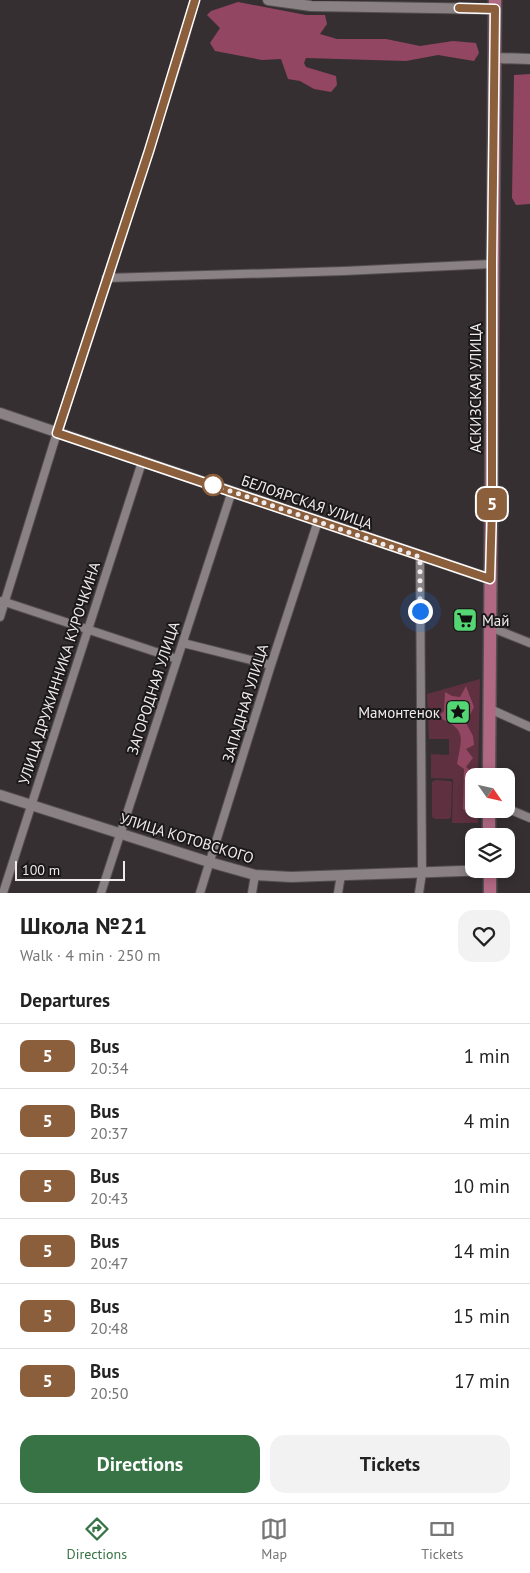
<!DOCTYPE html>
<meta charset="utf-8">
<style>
:root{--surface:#fff;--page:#f2f2f2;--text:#222;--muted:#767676;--line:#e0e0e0;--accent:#387346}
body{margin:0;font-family:"PT Sans",sans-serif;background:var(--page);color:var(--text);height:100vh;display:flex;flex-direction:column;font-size:19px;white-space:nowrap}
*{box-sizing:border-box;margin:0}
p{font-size:16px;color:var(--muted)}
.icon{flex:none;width:28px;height:28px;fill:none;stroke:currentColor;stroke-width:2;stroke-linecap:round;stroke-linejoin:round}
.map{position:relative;height:893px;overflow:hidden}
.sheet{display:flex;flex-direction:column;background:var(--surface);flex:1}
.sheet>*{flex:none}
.badge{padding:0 10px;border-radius:8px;font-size:18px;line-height:32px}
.needle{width:32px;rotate:124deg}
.tools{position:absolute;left:465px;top:768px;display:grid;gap:10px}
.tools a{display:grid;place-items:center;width:50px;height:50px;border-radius:10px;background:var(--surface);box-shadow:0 2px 8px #0003;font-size:25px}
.scale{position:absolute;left:15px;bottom:12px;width:110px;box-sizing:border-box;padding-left:5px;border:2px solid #efeaeb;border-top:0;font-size:14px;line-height:18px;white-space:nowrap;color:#efeaeb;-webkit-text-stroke:4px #1b1819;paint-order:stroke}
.you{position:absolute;width:25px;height:25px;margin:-12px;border:4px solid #fff;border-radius:50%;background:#1a73e8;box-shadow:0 0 0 8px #1a73e833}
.map>.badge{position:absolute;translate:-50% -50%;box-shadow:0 0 0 2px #fff}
h2{padding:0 20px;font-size:19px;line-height:45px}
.round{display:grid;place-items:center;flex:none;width:52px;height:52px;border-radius:15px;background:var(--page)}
.summary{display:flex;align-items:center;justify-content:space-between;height:85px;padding:0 20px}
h1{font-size:24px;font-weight:700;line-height:38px}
.primary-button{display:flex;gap:10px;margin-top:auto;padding:10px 20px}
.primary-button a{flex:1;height:58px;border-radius:15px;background:var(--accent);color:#fff;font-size:20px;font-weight:700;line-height:58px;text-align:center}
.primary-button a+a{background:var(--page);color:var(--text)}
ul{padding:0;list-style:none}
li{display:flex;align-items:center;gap:15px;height:65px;padding:0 20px;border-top:1px solid var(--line)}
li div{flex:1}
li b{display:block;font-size:19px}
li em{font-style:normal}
li .badge{min-width:55px;font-weight:700;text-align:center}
.tabs{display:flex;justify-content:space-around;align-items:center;height:70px;border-top:1px solid var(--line);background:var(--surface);font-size:14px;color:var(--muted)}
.tabs a{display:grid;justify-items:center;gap:2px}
.tabs .current{color:var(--accent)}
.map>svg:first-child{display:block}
.green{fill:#5e3040}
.forest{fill:#934662}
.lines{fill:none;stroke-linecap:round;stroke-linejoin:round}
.minor-casing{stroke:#544e50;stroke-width:10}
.tertiary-casing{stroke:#544e50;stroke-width:12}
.primary-casing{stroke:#544e50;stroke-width:15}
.minor{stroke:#898183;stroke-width:8}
.tertiary{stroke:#898183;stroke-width:10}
.primary{stroke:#b16883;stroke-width:12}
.line-casing{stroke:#fff;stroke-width:11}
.line{stroke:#8b5e3c;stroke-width:8}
.walk{stroke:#efeaeb;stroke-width:5;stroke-dasharray:0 9}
.stop-dot{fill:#fff;stroke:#8b5e3c;stroke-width:2.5}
.labels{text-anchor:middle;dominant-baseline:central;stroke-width:4;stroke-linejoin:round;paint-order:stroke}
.street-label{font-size:15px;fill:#efeaeb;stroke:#1b1819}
.poi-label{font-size:15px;fill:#efeaeb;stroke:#1b1819;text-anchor:start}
</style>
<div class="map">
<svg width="530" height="893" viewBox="0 0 530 893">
<rect width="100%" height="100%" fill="#362f31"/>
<!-- green -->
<path class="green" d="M 480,679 L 478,776 L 474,776 L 474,809 L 478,809 L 478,823 L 452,823 L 453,779 L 431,778 L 431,754 L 449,755 L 449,739 L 429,739 L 427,694 Z
M 435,780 L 450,781 L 452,782 L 451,817 L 449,819 L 435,819 L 432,817 L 432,782 Z"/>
<!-- forest -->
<path class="forest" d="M 238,2 L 306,15 L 325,15 L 327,24 L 320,34 L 337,39 L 386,39 L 420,46 L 453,41 L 476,43 L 479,53 L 474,61 L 438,55 L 406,61 L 306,58 L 304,63 L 306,67 L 336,76 L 337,85 L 331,92 L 314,89 L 300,81 L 288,79 L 281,59 L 262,60 L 215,51 L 210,43 L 220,28 L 207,15 L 211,11 Z
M 530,74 L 530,204 L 516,205 L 512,198 L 514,75 Z
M 466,686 L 474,707 L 466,723 L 473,736 L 474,745 L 466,749 L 473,758 L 466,767 L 476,775 L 474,776 L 472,787 L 474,805 L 470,813 L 463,809 L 464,769 L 457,764 C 462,736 467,730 438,717 L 444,711 L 445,692 L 452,696 L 460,697 Z"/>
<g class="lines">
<defs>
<path id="minor" d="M 106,278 L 344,271 L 491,264
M 2,601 L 177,659
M 0,617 L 60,423 L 182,48 L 195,0
M 490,627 L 530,643
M 183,643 L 271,665
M 490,709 L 530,727
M 506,808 L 530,818
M 3,893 L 142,462
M 101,893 L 232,491
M 200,893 L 271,665 L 318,521
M 252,893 L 255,875
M 338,893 L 341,875
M 419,893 L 422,873 L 420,557"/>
<path id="tertiary" d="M 268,0 L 311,6 L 495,9
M 495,58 L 530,59
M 0,413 L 490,579
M 0,795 L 209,862 L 255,875 L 291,877 L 490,870"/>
<path id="primary" d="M 489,776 C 493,518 491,259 495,0
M 489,809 L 489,836
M 490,869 L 490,893"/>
</defs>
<!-- minor casing -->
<use href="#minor" class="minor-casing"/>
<!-- tertiary casing -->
<use href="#tertiary" class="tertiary-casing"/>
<!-- primary casing -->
<use href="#primary" class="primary-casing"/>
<!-- minor -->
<use href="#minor" class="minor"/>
<!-- tertiary -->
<use href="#tertiary" class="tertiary"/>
<!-- primary -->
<use href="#primary" class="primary"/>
</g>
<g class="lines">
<defs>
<path id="line" d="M 195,0 L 149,151 L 57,433 L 490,579 L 492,507 L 492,264 L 495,9 L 459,8"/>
</defs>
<!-- line casing -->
<use href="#line" class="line-casing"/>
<!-- line -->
<use href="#line" class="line"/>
<!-- walk -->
<path class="walk" d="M 213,485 L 420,557 L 420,611"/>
</g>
<!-- icons -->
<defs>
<symbol id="supermarket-square" viewBox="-11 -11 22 22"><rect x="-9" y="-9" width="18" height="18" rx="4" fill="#53d673" stroke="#1b1819"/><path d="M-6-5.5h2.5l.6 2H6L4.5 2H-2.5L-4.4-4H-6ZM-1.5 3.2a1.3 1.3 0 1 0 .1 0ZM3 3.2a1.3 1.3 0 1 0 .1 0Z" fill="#111"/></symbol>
<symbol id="sight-square" viewBox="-11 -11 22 22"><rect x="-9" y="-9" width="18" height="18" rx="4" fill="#53d673" stroke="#1b1819"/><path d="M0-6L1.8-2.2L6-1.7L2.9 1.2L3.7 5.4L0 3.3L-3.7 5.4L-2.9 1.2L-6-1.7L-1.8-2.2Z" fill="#111"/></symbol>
</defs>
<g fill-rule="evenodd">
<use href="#supermarket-square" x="451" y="606" width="28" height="28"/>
<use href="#sight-square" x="444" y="698" width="28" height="28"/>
</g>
<!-- markers -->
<circle class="stop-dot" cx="213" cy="485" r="10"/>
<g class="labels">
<!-- street labels -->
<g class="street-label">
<text transform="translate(475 388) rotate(-90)">АСКИЗСКАЯ УЛИЦА</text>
<text transform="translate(307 502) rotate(19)">БЕЛОЯРСКАЯ УЛИЦА</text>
<text transform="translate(59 673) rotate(-72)">УЛИЦА ДРУЖИННИКА КУРОЧКИНА</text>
<text transform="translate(153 688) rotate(-72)">ЗАГОРОДНАЯ УЛИЦА</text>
<text transform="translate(245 703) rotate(-73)">ЗАПАДНАЯ УЛИЦА</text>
<text transform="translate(187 838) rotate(17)">УЛИЦА КОТОВСКОГО</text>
</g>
<!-- poi labels -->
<g class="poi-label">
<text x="482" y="620">Май</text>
<text x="440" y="712" text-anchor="end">Мамонтенок</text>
</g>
</g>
</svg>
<div class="tools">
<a><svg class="needle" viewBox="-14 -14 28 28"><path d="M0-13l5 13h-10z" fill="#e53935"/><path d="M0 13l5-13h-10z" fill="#767676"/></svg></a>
<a><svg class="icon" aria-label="layers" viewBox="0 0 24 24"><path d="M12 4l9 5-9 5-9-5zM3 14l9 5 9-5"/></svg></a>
</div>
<div class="scale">100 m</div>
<div class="you" style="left:420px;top:611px"></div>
<b class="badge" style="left:492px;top:504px;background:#8b5e3c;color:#fff">5</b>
</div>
<section class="sheet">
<div class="summary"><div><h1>Школа №21</h1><p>Walk · 4 min · 250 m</p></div><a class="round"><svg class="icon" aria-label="heart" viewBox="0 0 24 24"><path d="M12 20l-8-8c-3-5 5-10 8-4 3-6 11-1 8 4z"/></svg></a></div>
<h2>Departures</h2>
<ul>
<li><span class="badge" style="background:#8b5e3c;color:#fff">5</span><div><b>Bus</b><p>20:34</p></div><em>1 min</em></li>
<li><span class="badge" style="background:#8b5e3c;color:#fff">5</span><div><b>Bus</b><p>20:37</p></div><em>4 min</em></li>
<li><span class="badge" style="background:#8b5e3c;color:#fff">5</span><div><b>Bus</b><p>20:43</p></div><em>10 min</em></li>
<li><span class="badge" style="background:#8b5e3c;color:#fff">5</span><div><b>Bus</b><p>20:47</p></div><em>14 min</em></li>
<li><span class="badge" style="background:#8b5e3c;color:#fff">5</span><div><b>Bus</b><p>20:48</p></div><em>15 min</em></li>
<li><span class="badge" style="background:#8b5e3c;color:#fff">5</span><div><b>Bus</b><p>20:50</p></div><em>17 min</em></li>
</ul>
<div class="primary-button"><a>Directions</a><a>Tickets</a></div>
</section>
<nav class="tabs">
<a class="current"><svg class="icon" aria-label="directions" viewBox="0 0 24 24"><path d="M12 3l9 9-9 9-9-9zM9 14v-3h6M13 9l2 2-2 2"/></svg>Directions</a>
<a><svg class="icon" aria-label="map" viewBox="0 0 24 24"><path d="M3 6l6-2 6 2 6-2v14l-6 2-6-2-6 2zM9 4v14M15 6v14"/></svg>Map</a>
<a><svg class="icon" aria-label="tickets" viewBox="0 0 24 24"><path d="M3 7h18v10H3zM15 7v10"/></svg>Tickets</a>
</nav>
